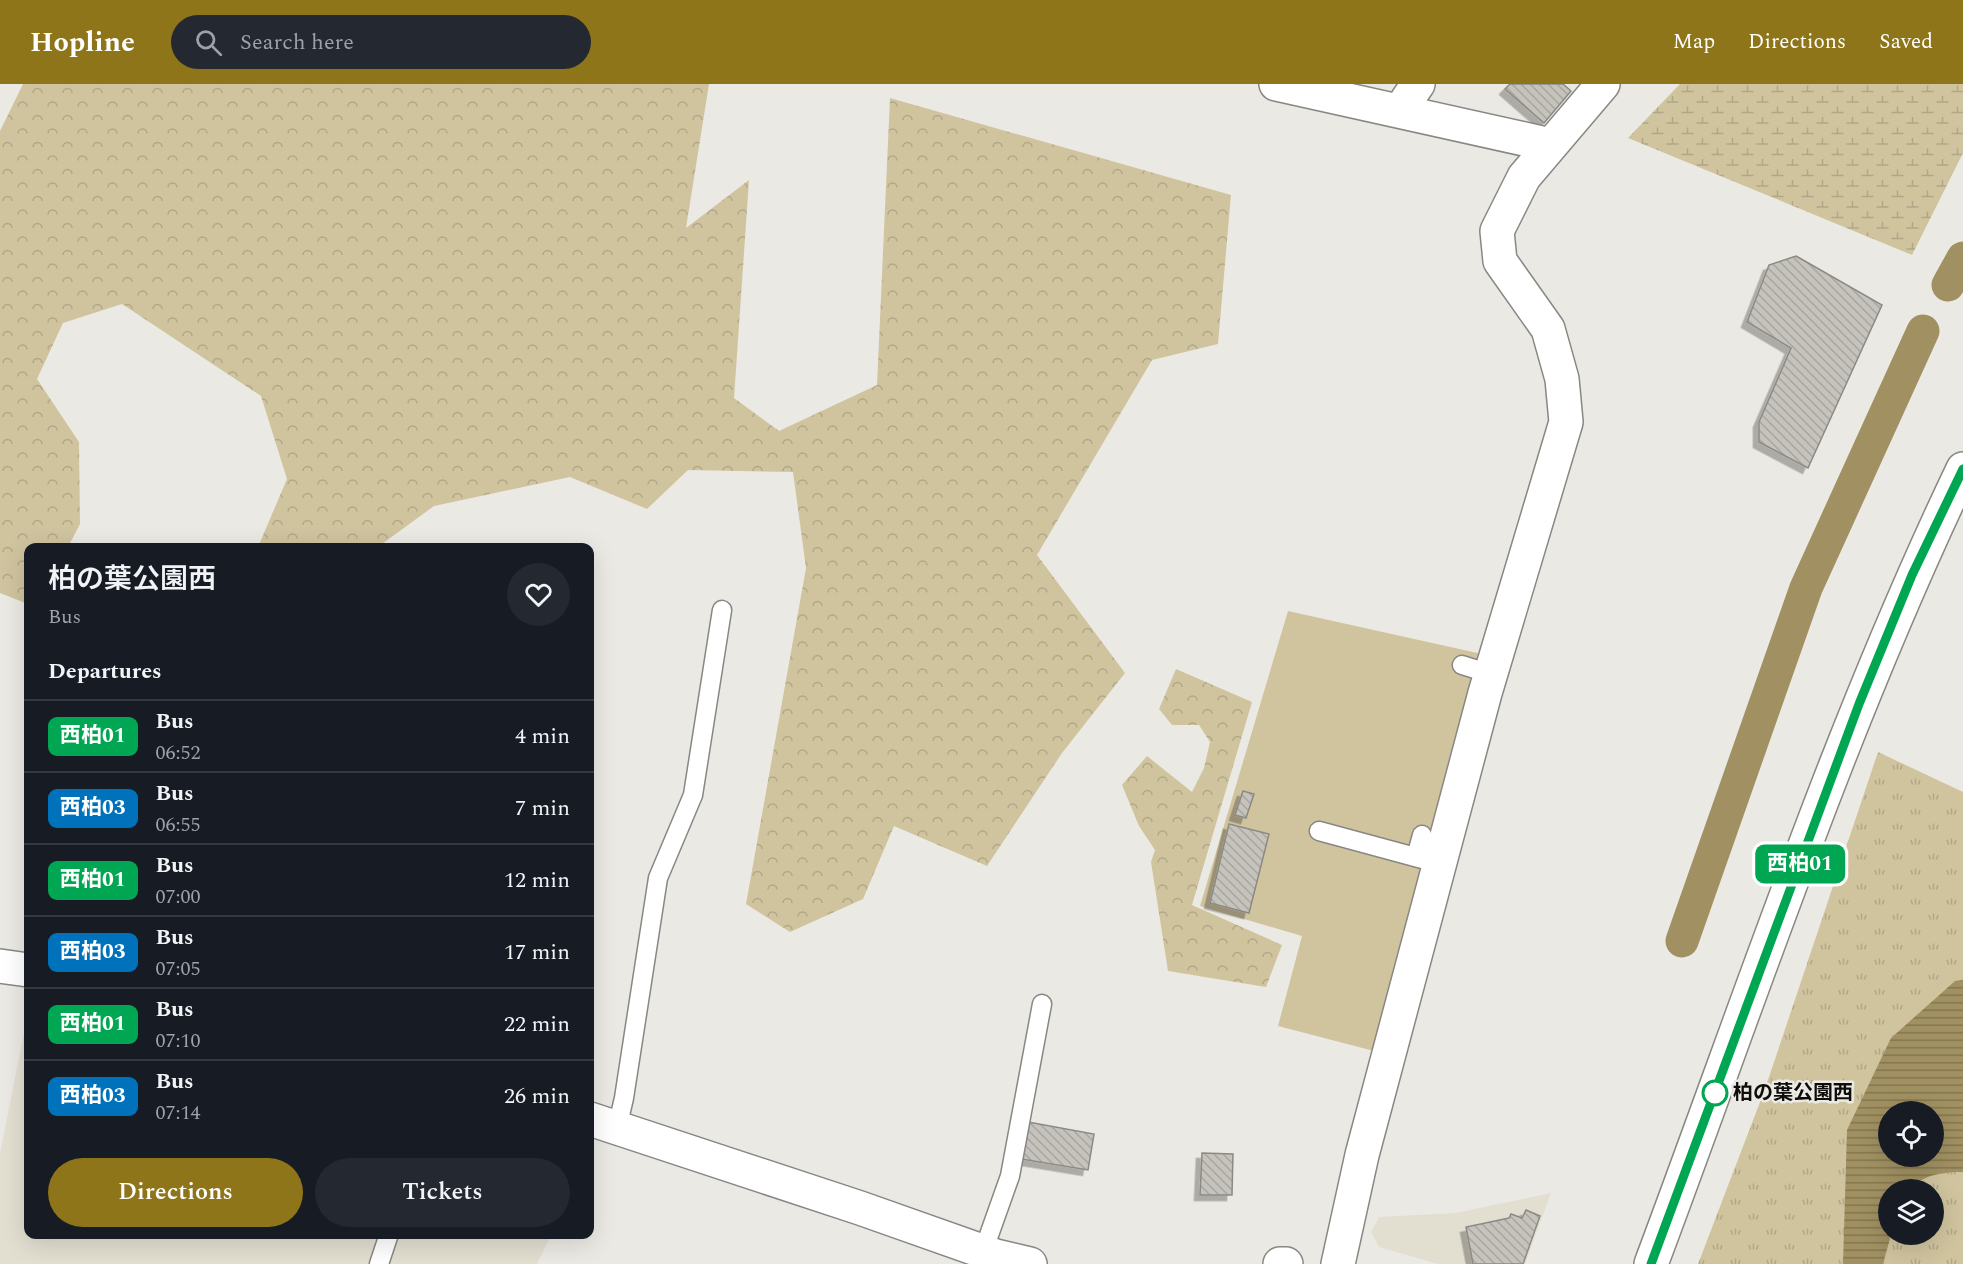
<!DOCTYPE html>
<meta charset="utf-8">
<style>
:root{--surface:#171b24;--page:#242831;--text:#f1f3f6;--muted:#9ea1a6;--line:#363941;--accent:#8f751a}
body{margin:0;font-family:Spectral,"Noto Sans JP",serif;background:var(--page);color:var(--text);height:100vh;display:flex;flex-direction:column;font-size:22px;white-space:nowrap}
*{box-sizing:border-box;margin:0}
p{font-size:20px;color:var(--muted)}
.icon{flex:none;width:33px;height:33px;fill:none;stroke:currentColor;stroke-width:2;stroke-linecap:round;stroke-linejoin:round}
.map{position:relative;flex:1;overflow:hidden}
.drawer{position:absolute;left:24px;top:459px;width:570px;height:696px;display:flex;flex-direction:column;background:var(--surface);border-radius:12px;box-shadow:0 6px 24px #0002}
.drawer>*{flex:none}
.badge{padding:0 12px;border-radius:9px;font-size:21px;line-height:39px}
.controls{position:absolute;left:1878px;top:1017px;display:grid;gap:12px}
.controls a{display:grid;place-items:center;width:66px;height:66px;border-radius:50%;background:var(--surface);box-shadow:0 6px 24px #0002;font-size:30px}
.map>.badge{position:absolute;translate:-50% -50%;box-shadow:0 0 0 3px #fff}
h2{padding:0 24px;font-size:22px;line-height:54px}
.round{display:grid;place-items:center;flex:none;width:63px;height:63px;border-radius:32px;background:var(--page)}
.head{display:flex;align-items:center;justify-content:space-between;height:102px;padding:0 24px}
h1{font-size:28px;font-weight:600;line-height:45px}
.button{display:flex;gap:12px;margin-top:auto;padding:12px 24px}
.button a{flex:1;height:69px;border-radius:36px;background:var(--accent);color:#fff;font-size:24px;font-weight:600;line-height:69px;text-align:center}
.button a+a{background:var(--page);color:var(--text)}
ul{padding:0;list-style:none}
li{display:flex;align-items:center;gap:18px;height:72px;padding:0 24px;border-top:2px solid var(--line)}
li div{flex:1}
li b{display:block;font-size:22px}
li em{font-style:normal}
li .badge{min-width:66px;font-weight:700;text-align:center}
header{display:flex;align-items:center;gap:36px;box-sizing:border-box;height:84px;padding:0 30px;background:var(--accent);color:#fff}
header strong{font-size:28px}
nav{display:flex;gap:33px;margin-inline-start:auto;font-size:21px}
.search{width:420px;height:54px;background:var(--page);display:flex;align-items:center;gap:15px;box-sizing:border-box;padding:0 21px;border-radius:33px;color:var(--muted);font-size:22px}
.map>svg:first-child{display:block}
.built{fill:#e2ded0}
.grass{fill:#d0c49f}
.forest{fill:url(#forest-crowns)}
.wetland{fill:url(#wetland-marsh)}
.park{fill:url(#park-tufts);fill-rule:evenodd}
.water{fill:url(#water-rules);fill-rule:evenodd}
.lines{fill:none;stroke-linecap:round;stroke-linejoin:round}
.canal{stroke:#a19162;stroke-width:33}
.building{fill:url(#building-back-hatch);stroke:#8c8a84;stroke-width:1.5;filter:url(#shadow)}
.service-casing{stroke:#898782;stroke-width:21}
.minor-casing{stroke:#898782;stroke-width:36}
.tertiary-casing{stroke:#898782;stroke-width:36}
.service{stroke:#fff;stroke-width:18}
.minor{stroke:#fff;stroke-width:33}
.tertiary{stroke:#fff;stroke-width:33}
.line-casing{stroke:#fff;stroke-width:14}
.line{stroke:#00a651;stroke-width:9}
.stop-dot{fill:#fff;stroke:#00a651;stroke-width:3}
.labels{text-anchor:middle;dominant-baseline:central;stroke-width:5;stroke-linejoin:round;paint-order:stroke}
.stop-label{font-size:20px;font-weight:bold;fill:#0e0d0b;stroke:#ebe9e3;text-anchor:start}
</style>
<header>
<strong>Hopline</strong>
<div class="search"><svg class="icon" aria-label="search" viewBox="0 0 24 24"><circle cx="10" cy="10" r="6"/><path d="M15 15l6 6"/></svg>Search here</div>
<nav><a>Map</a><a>Directions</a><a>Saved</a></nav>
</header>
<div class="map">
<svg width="1963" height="1180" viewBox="0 0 1963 1180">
<defs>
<pattern id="forest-crowns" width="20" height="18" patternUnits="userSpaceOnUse" patternTransform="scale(1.5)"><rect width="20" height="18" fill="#d0c49f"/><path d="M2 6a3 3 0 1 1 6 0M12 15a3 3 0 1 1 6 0" fill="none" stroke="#b1a788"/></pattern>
<pattern id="wetland-marsh" width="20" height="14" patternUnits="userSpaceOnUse" patternTransform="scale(1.5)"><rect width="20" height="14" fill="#d0c49f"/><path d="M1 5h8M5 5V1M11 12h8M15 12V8" fill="none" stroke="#b1a788"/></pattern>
<pattern id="park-tufts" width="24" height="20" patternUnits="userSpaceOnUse" patternTransform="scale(1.5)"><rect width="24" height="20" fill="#d0c49f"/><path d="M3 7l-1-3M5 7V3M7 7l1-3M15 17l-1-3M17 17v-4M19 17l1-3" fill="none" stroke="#b1a788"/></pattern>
<pattern id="water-rules" width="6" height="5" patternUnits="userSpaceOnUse" patternTransform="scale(1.5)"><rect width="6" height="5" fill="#a19162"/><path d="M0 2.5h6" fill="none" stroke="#82754f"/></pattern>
<pattern id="building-back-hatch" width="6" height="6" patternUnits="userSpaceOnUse" patternTransform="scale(1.5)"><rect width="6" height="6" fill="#c5c3bc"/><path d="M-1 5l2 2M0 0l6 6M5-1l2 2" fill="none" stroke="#a8a6a0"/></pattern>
<filter id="shadow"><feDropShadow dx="-5.5" dy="5.5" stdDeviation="0" flood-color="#0004"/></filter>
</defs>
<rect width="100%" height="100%" fill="#ebe9e3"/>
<!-- built -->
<path class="built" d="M 28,929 L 28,1150 L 551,1151 L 537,1180 L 0,1180 L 0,1069 Z
M 1551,1109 L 1525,1180 L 1438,1180 L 1379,1163 L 1371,1148 L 1379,1133 L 1456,1129 Z"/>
<!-- grass -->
<path class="grass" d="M 1288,527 L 1482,570 L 1374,967 L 1278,942 L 1302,852 L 1200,822 Z"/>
<!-- forest -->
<path class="forest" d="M 23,0 L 709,0 L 686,144 L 749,96 L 734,314 L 779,347 L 877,301 L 890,14 L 1231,111 L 1218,260 L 1152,276 L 1037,471 L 1125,589 L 1062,669 L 987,782 L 894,742 L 863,815 L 790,848 L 746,820 L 806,484 L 793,388 L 688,386 L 647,425 L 570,393 L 434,422 L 382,460 L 382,463 L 258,463 L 287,395 L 261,312 L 122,220 L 63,239 L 37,295 L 79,358 L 80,440 L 68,463 L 28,464 L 28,520 L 0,509 L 0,47 Z
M 1176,585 L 1252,618 L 1192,821 L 1282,861 L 1266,903 L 1168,887 L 1151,778 L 1155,766 L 1139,742 L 1122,701 L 1147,672 L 1192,708 L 1204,684 L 1210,658 L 1199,641 L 1172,641 L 1159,625 Z"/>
<!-- wetland -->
<path class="wetland" d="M 1680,0 L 1963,0 L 1963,69 L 1912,171 L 1628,54 Z"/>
<!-- park -->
<path class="park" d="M 1878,668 L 1963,708 L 1963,1180 L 1698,1180 L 1765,1005 ZM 1888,1028 L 1934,1028 L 1934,1072 L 1888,1072 ZM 1888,1106 L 1934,1106 L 1934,1150 L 1888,1150 Z"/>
<!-- water -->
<path class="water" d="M 1963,896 L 1963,1088 C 1947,1088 1921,1090 1912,1105 L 1888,1106 L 1888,1150 L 1891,1151 L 1883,1180 L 1843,1180 L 1847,1046 L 1891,954 L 1955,897 ZM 1888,1028 L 1934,1028 L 1934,1072 L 1888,1072 Z"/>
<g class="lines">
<!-- canal -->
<path class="canal" d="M 1948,201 L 1963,174
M 1682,857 L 1806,504 L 1923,247"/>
</g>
<!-- building -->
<path class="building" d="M 1510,0 L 1563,0 L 1571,7 L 1544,39 L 1505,5 Z
M 1796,172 L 1882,221 L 1808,384 L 1759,358 L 1759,338 L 1791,264 L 1747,238 L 1769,181 Z
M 1243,707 L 1254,710 L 1246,734 L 1235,731 Z
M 1229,740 L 1269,750 L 1249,829 L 1210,819 Z
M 1028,1038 L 1094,1050 L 1088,1086 L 1021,1075 Z
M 1202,1069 L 1233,1070 L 1232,1111 L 1200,1111 Z
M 1526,1126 L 1540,1132 L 1523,1180 L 1473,1180 L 1466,1143 L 1509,1134 L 1511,1130 L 1522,1134 Z"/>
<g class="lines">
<defs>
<path id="service" d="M 1462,581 L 1491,590
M 1319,747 L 1441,780
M 1416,773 L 1422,751
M 617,1044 L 624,1014 L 658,794 L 693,711 L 722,526
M 983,1168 L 1010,1092 L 1042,920
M 379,1180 L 389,1150"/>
<path id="minor" d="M 1276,0 L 1551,61
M 1404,28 L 1407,16 L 1418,0
M 0,882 L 28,886
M 590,1035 L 860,1124 L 996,1172 L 1030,1180
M 1280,1180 L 1286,1180
M 1338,1180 L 1362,1071 L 1485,609 L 1566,338 L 1562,295 L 1548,245 L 1500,177 L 1497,147 L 1524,93 L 1603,0"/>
<path id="tertiary" d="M 1651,1180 C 1751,913 1840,642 1963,385"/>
</defs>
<!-- service casing -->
<use href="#service" class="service-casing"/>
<!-- minor casing -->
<use href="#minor" class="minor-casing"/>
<!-- tertiary casing -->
<use href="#tertiary" class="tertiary-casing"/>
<!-- service -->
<use href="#service" class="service"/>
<!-- minor -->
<use href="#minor" class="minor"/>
<!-- tertiary -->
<use href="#tertiary" class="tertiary"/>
</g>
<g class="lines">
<defs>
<path id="line" d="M 1651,1180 L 1859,620 L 1912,491 L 1963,385"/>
</defs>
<!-- line casing -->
<use href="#line" class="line-casing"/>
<!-- line -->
<use href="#line" class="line"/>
</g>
<!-- markers -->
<circle class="stop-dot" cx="1715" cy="1009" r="12"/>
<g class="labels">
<!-- stop labels -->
<g class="stop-label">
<text x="1733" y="1009">柏の葉公園西</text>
</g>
</g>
</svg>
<div class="controls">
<a><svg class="icon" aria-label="locate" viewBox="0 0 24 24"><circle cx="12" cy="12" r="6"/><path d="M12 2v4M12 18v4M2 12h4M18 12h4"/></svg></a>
<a><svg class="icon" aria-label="layers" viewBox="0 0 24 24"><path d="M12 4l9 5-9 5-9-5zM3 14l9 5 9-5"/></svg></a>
</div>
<b class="badge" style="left:1800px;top:780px;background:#00a651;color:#fff">西柏01</b>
<section class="drawer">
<div class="head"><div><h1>柏の葉公園西</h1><p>Bus</p></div><a class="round"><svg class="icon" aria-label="heart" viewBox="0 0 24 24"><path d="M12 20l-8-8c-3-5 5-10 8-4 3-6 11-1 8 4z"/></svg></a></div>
<h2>Departures</h2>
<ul>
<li><span class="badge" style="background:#00a651;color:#fff">西柏01</span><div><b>Bus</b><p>06:52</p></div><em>4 min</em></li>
<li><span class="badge" style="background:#0072bc;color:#fff">西柏03</span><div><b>Bus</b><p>06:55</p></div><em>7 min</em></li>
<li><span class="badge" style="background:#00a651;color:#fff">西柏01</span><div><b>Bus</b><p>07:00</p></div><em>12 min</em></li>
<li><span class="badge" style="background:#0072bc;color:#fff">西柏03</span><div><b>Bus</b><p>07:05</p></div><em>17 min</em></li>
<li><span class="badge" style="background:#00a651;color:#fff">西柏01</span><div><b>Bus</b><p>07:10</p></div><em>22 min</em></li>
<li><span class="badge" style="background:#0072bc;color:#fff">西柏03</span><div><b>Bus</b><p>07:14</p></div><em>26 min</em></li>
</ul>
<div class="button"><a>Directions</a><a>Tickets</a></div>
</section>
</div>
